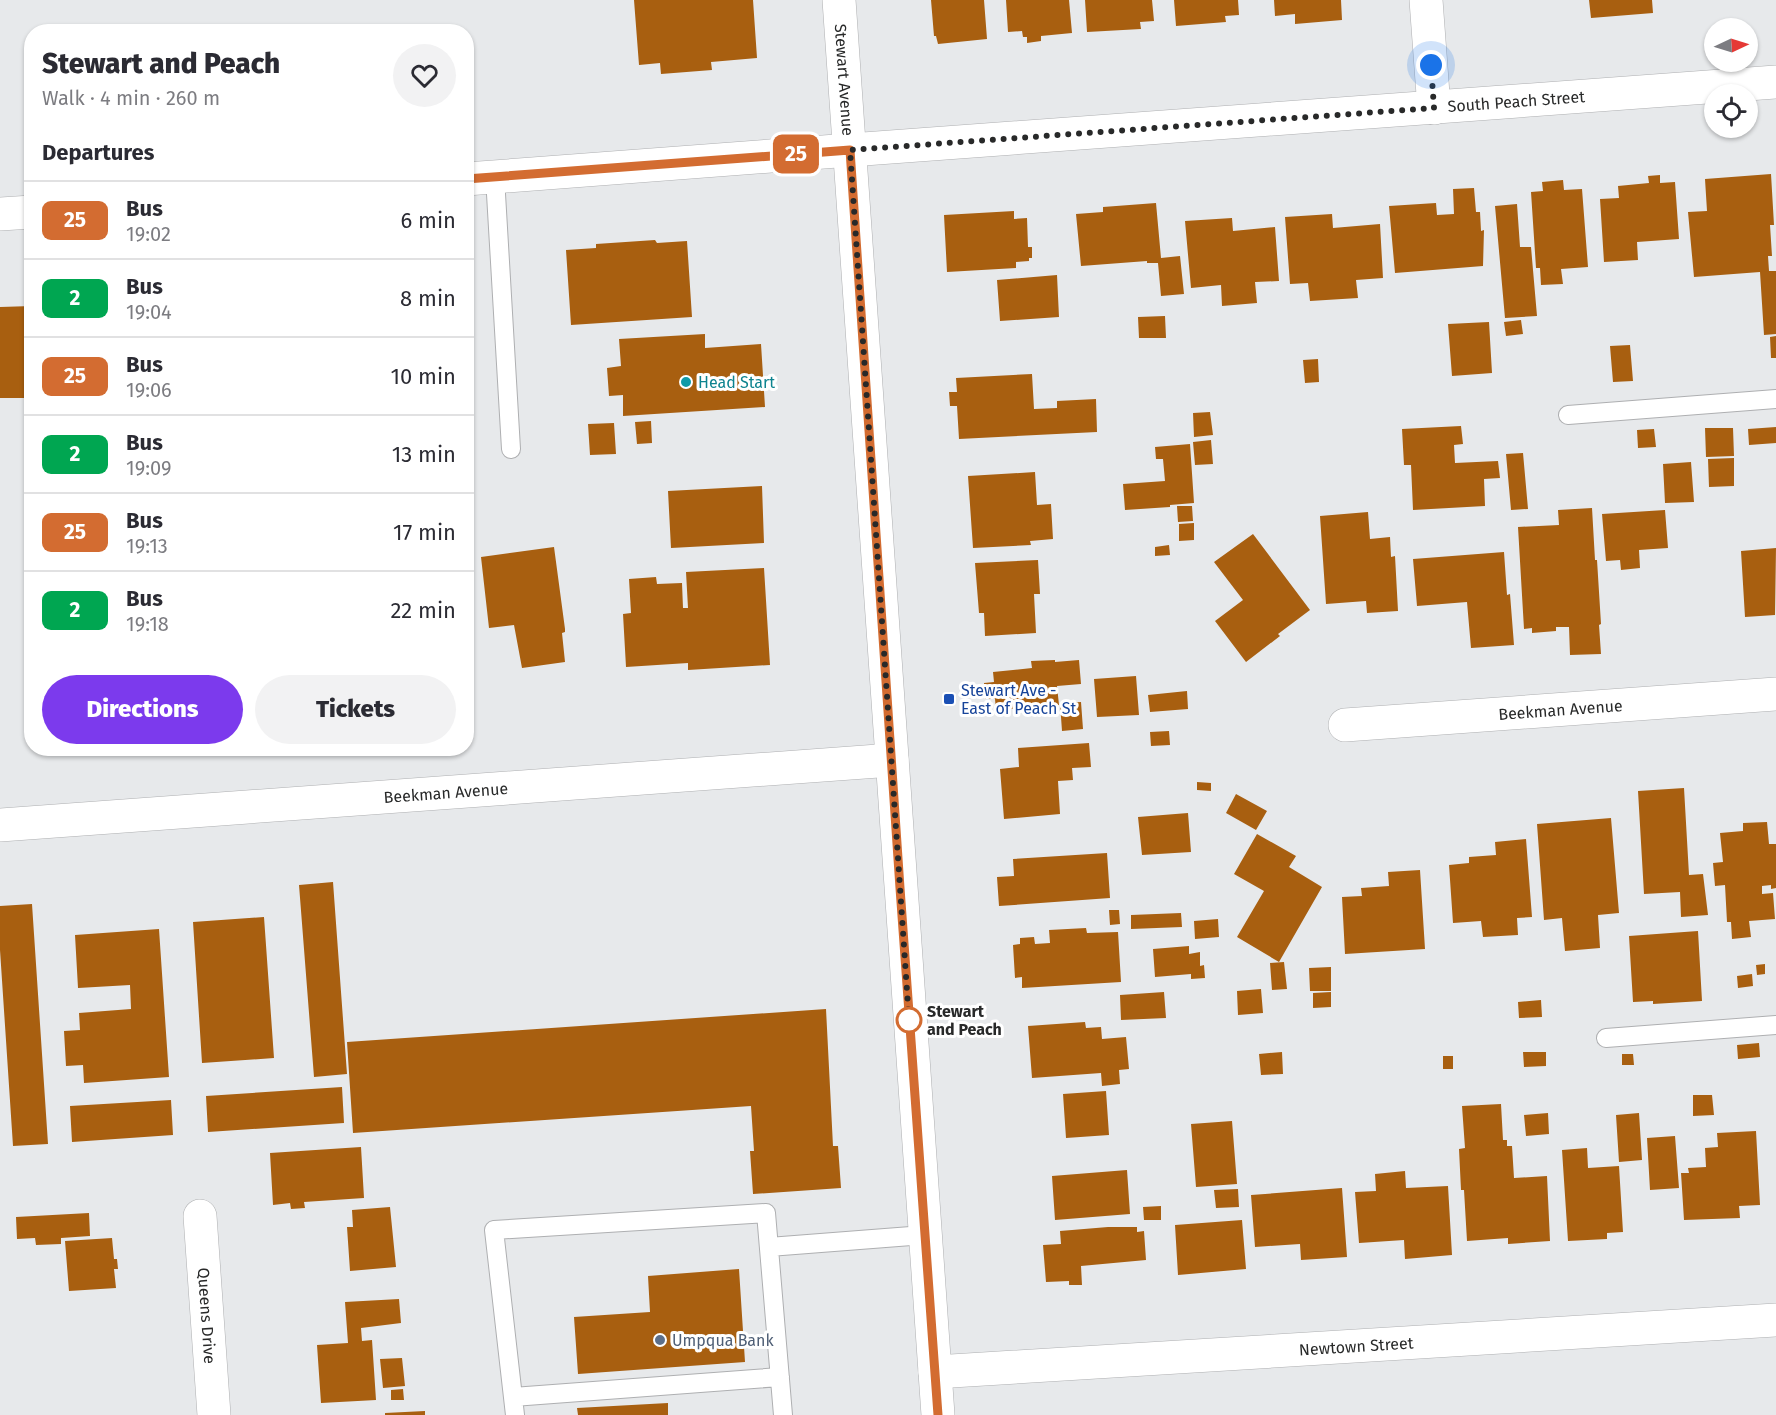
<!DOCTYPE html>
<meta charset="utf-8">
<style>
:root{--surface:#fff;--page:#f2f2f3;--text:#2b2b33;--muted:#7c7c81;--line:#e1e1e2;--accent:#7c3aed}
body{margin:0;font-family:"Fira Sans",sans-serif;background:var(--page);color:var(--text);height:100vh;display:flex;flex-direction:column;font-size:22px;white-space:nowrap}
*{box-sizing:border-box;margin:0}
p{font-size:20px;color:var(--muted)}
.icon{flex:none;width:33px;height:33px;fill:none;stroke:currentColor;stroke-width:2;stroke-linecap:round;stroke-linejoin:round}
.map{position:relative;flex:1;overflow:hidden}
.details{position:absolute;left:24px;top:24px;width:450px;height:732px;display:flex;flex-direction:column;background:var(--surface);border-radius:24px;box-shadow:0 2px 4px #0004}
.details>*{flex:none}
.badge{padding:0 12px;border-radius:9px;font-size:21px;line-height:39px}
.needle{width:39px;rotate:86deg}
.fabs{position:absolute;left:1704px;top:18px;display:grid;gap:12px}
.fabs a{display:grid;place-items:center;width:54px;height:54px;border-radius:50%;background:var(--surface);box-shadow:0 2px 4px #0004;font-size:30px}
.you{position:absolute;width:30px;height:30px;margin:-15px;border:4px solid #fff;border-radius:50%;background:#1a73e8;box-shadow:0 0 0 9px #1a73e833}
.map>.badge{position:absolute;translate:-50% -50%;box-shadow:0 0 0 3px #fff}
h2{padding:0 18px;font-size:22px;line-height:54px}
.round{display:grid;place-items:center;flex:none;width:63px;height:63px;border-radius:32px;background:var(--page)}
.summary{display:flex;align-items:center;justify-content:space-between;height:102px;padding:0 18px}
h1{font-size:28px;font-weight:800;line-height:45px}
.action{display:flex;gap:12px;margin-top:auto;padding:12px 18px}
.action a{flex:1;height:69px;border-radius:36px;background:var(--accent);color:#fff;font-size:24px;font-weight:800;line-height:69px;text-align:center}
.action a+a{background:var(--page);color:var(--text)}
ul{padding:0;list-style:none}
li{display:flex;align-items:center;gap:18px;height:78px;padding:0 18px;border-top:2px solid var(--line)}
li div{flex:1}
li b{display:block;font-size:22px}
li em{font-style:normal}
li .badge{min-width:66px;font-weight:700;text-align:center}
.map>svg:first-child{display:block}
.building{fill:#a85f10}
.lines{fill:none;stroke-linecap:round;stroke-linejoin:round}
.lane-casing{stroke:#aeafb1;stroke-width:20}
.street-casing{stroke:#aeafb1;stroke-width:34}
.secondary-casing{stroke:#aeafb1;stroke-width:34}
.lane{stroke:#fff;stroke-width:18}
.street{stroke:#fff;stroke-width:33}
.secondary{stroke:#fff;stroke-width:33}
.line-casing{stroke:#fff;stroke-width:14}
.line{stroke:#d36c31;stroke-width:9}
.walk{stroke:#282929;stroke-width:6;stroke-dasharray:0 10.8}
.culture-dot{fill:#0f9aa8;stroke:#fff;stroke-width:2}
.transit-dot{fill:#1a4fb4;stroke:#fff;stroke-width:2}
.stop-dot{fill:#fff;stroke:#d36c31;stroke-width:3}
.service-dot{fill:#5c6f8a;stroke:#fff;stroke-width:2}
.labels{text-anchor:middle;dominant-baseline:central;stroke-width:6;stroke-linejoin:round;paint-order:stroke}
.street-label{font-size:16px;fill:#282929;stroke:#fff}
.culture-label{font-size:16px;fill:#0d838f;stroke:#fff;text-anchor:start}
.transit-label{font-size:16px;fill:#164399;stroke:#fff;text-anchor:start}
.stop-label{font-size:16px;font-weight:bold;fill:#282929;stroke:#fff;text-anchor:start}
.service-label{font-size:16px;fill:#4e5e75;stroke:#fff;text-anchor:start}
</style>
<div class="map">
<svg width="1776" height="1415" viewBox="0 0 1776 1415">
<rect width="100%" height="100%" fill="#e7e9eb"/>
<!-- building -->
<path class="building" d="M 634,0 L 753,0 L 757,58 L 711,62 L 712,70 L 661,74 L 660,63 L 639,65 Z
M 931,0 L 984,0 L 987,39 L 938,44 L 936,36 L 934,36 Z
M 1006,0 L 1069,0 L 1072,33 L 1041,36 L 1041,41 L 1027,43 L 1027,37 L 1023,37 L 1022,31 L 1008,32 Z
M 1085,0 L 1152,0 L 1154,21 L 1140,22 L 1141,29 L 1087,32 Z
M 1174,0 L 1238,0 L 1239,15 L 1225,16 L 1226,22 L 1176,26 Z
M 1274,0 L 1341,0 L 1342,20 L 1295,24 L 1295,14 L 1275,16 Z
M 1589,0 L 1652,0 L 1653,13 L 1591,18 Z
M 1771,174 L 1774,225 L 1770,225 L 1772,256 L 1768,256 L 1769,271 L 1776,271 L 1776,334 L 1764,335 L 1760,272 L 1694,277 L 1688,212 L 1707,211 L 1705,179 Z
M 1660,175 L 1660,183 L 1675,182 L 1679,239 L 1637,242 L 1638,260 L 1604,262 L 1600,199 L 1619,198 L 1618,186 L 1649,183 L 1648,176 Z
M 1563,180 L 1564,190 L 1582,189 L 1588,267 L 1561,269 L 1563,284 L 1541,285 L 1540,268 L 1536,268 L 1531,192 L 1543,191 L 1542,182 Z
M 1474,188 L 1476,212 L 1480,212 L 1481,231 L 1484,230 L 1483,266 L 1395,273 L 1389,206 L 1436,203 L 1437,215 L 1454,214 L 1453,189 Z
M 1156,203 L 1161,258 L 1180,256 L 1184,294 L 1161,296 L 1158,263 L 1147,263 L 1147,261 L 1081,266 L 1076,214 L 1103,212 L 1103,207 Z
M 1517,204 L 1520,247 L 1531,247 L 1537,316 L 1505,318 L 1495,206 Z
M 1014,211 L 1014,219 L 1027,218 L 1028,247 L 1032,247 L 1032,258 L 1029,258 L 1029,261 L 1016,262 L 1016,268 L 947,272 L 944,215 Z
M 1332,214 L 1333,228 L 1380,224 L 1383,278 L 1356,280 L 1358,298 L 1310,301 L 1308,283 L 1290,284 L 1285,217 Z
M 1232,218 L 1233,231 L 1275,227 L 1279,281 L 1255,282 L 1257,303 L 1222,306 L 1221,285 L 1191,288 L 1185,221 Z
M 655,240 L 657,243 L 687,241 L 692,317 L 571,325 L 566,250 L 596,248 L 596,244 Z
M 1057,275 L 1059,317 L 1000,321 L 997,280 Z
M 32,306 L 32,398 L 0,398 L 0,307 Z
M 1165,316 L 1166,338 L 1139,338 L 1138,317 Z
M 1521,320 L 1523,334 L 1506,336 L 1504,322 Z
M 1489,322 L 1492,373 L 1452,376 L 1448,324 Z
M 705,334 L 705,348 L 761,344 L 765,407 L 623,416 L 623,395 L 609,396 L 607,368 L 621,366 L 619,339 Z
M 1776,336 L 1776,358 L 1771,358 L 1770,337 Z
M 1630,345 L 1633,381 L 1613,382 L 1610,346 Z
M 1318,359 L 1319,382 L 1305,383 L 1303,360 Z
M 1032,374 L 1034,409 L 1057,408 L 1057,401 L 1096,399 L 1097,432 L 959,439 L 957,406 L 950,406 L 949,392 L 957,392 L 956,378 Z
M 1210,412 L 1213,435 L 1194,437 L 1193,413 Z
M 651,421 L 652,443 L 637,444 L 635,422 Z
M 614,423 L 616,454 L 590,455 L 588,424 Z
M 1461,426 L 1463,444 L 1454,445 L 1455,463 L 1498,461 L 1500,478 L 1484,479 L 1485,506 L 1413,510 L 1411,465 L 1404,465 L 1402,429 Z
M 1776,427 L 1776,443 L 1749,445 L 1748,429 Z
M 1705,428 L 1733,428 L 1734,456 L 1706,457 Z
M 1654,429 L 1656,447 L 1638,448 L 1637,430 Z
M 1211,440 L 1213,464 L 1195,465 L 1193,442 Z
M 1190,444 L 1194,503 L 1170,505 L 1170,507 L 1125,510 L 1123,484 L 1165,481 L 1163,459 L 1156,459 L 1155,447 Z
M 1523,453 L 1528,509 L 1511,510 L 1506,454 Z
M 1734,458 L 1734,486 L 1709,487 L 1708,459 Z
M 1691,462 L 1694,502 L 1665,503 L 1663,464 Z
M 1035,472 L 1037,505 L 1051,504 L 1053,539 L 1030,541 L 1031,545 L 973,548 L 968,476 Z
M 762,486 L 764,543 L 671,548 L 668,491 Z
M 1177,506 L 1192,506 L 1193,521 L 1178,522 Z
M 1592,508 L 1595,560 L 1597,560 L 1601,624 L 1599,625 L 1601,654 L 1570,655 L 1569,627 L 1556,627 L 1556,631 L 1532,633 L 1532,628 L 1524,629 L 1518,527 L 1559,525 L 1558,510 Z
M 1665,510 L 1668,548 L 1639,550 L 1640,568 L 1621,570 L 1620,560 L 1606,561 L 1602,514 Z
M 1368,512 L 1370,539 L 1390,537 L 1391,557 L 1395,556 L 1398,611 L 1367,613 L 1366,601 L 1326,604 L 1320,516 Z
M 1194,523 L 1194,540 L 1179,541 L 1179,524 Z
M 1253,534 L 1310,610 L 1278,634 L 1280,636 L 1246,662 L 1215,621 L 1243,600 L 1214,562 Z
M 1169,545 L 1170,555 L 1155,556 L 1155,547 Z
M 554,547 L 565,629 L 565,632 L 562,633 L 565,662 L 522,668 L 514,625 L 489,628 L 481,557 Z
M 1776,548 L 1775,615 L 1745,617 L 1741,551 Z
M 1504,552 L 1507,595 L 1510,594 L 1514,645 L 1471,648 L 1467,602 L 1417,606 L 1413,559 Z
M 1038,560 L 1040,594 L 1034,594 L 1036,633 L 985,636 L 984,613 L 979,613 L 975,563 Z
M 764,568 L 770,665 L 688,670 L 688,663 L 626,667 L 623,614 L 631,613 L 629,579 L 656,577 L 657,584 L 682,583 L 683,608 L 688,608 L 686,572 Z
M 1055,660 L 1055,662 L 1079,660 L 1081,684 L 1057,686 L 1059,705 L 996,710 L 995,699 L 985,699 L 984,683 L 994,682 L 993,672 L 1032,668 L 1031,661 Z
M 1136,676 L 1139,715 L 1097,717 L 1094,679 Z
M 1187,691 L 1188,709 L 1150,712 L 1148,695 Z
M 1081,702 L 1083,729 L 1062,731 L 1060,703 Z
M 1169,731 L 1170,745 L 1151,746 L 1150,732 Z
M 1089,743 L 1091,767 L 1072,768 L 1073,780 L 1058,781 L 1060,814 L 1004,819 L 1000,769 L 1019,767 L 1018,748 Z
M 1197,782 L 1211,783 L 1211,791 L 1197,790 Z
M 1684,788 L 1689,875 L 1703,874 L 1708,915 L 1681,917 L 1680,892 L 1644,894 L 1638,791 Z
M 1236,794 L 1267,811 L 1256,830 L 1226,813 Z
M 1188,813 L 1191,852 L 1142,855 L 1138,817 Z
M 1611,818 L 1619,913 L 1598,915 L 1600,948 L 1565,951 L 1562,918 L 1544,920 L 1537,824 Z
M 1767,822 L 1769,844 L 1776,844 L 1776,888 L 1771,889 L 1771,885 L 1762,886 L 1762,894 L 1773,893 L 1775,919 L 1749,921 L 1751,937 L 1732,939 L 1731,922 L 1727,922 L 1725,885 L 1715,886 L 1713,863 L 1723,862 L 1720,833 L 1743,831 L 1743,823 Z
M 1257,834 L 1296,856 L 1289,867 L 1322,887 L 1279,962 L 1237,937 L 1264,891 L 1234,874 Z
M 1526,839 L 1532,917 L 1517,918 L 1518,935 L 1483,937 L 1481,921 L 1453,923 L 1449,865 L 1469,863 L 1469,857 L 1496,855 L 1495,842 Z
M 1107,853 L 1110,898 L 999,906 L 997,877 L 1014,876 L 1013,859 Z
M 1420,870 L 1425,949 L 1345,954 L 1342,897 L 1362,896 L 1361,888 L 1389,886 L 1388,872 Z
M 333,882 L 347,1074 L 314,1077 L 299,885 Z
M 32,904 L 48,1144 L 13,1146 L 0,950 L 0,906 Z
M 1109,910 L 1119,910 L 1120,924 L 1110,925 Z
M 1181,913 L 1182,927 L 1131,929 L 1131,915 Z
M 264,917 L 274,1058 L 202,1063 L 193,922 Z
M 1218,919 L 1219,937 L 1195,939 L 1194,921 Z
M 1086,928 L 1087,933 L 1118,932 L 1121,982 L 1022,988 L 1022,977 L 1015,978 L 1013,945 L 1020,944 L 1020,938 L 1034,937 L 1035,944 L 1050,943 L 1049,930 Z
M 159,929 L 169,1077 L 84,1083 L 83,1065 L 66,1066 L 64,1031 L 80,1030 L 79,1013 L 131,1009 L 130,985 L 78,988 L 75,935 Z
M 1698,931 L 1702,1001 L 1653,1004 L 1653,1001 L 1633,1002 L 1629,936 Z
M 1189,946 L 1189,954 L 1200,952 L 1200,966 L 1204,965 L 1205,978 L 1191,979 L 1191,974 L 1155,977 L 1153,949 Z
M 1284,962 L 1287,989 L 1272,990 L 1270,963 Z
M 1765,964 L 1765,974 L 1757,975 L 1756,965 Z
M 1331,967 L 1331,991 L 1310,991 L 1309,968 Z
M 1752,974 L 1753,986 L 1738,988 L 1737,976 Z
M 1261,989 L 1263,1013 L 1238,1015 L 1237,991 Z
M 1164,992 L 1166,1018 L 1121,1020 L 1120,995 Z
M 1331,992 L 1331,1007 L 1313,1008 L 1313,993 Z
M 1541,1000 L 1542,1017 L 1519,1018 L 1518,1002 Z
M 826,1009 L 833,1146 L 838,1146 L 841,1188 L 753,1194 L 750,1151 L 754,1151 L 751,1106 L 353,1133 L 347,1042 Z
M 1085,1022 L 1086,1028 L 1101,1027 L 1102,1039 L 1126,1037 L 1129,1069 L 1119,1070 L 1120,1084 L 1102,1086 L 1101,1073 L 1032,1078 L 1028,1026 Z
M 1759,1043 L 1760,1057 L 1738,1059 L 1737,1045 Z
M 1282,1052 L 1283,1074 L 1261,1075 L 1259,1054 Z
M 1523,1052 L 1546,1052 L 1546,1066 L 1524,1067 Z
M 1622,1054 L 1633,1054 L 1634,1065 L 1622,1065 Z
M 1443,1056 L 1453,1056 L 1453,1069 L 1443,1069 Z
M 342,1087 L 344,1123 L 208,1132 L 206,1096 Z
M 1106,1091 L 1109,1135 L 1066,1138 L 1063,1094 Z
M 1693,1095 L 1712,1095 L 1714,1115 L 1693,1116 Z
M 171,1100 L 173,1135 L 72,1142 L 70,1106 Z
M 1501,1104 L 1503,1140 L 1507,1140 L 1507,1146 L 1512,1146 L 1514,1178 L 1547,1176 L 1550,1241 L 1508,1244 L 1508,1238 L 1467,1241 L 1464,1190 L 1461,1190 L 1459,1149 L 1465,1148 L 1462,1106 Z
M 1548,1113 L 1549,1134 L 1526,1136 L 1524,1115 Z
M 1639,1113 L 1642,1160 L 1619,1162 L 1616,1115 Z
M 1232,1121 L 1237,1184 L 1196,1187 L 1191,1124 Z
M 1756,1131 L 1760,1205 L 1739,1206 L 1740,1218 L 1684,1220 L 1681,1173 L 1689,1173 L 1688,1168 L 1706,1167 L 1705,1148 L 1718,1147 L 1717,1133 Z
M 1675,1136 L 1679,1188 L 1650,1190 L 1647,1138 Z
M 361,1147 L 364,1198 L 304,1202 L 305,1208 L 291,1209 L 290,1203 L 273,1205 L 270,1153 Z
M 1587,1148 L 1588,1168 L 1619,1166 L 1623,1232 L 1607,1233 L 1607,1239 L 1568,1241 L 1562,1150 Z
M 1127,1170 L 1130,1214 L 1055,1220 L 1052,1176 Z
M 1405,1171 L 1406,1188 L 1448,1186 L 1452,1255 L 1405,1259 L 1404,1240 L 1359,1243 L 1355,1192 L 1376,1191 L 1375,1174 Z
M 1342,1188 L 1347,1257 L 1301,1260 L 1300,1244 L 1255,1247 L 1251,1195 Z
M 1238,1189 L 1239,1207 L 1216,1208 L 1214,1190 Z
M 1161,1206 L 1161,1220 L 1144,1220 L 1143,1207 Z
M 390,1207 L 396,1267 L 350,1271 L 347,1227 L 353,1227 L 352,1210 Z
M 89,1213 L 90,1236 L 61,1238 L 61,1244 L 36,1245 L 35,1238 L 17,1239 L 16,1217 Z
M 1242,1220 L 1246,1269 L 1178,1275 L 1175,1225 Z
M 1108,1227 L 1137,1227 L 1137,1232 L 1144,1231 L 1146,1260 L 1081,1266 L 1082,1285 L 1069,1285 L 1069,1281 L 1046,1282 L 1043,1245 L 1061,1244 L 1060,1231 Z
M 112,1238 L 114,1259 L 117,1259 L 118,1269 L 114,1269 L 116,1288 L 69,1291 L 65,1241 Z
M 739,1269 L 745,1362 L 578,1374 L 574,1317 L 650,1312 L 648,1276 Z
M 399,1299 L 401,1323 L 361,1328 L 362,1341 L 372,1340 L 376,1400 L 321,1403 L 317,1345 L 348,1343 L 345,1302 Z
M 402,1358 L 405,1386 L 383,1388 L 380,1359 Z
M 403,1389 L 404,1400 L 391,1400 L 391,1390 Z
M 668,1403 L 668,1415 L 578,1415 L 577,1408 Z
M 425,1411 L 425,1415 L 385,1415 L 385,1413 Z"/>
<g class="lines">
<defs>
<path id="lane" d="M 495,177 L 511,449
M 1568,415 L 1776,399
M 1606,1038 L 1776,1025
M 769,1247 L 924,1235
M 513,1397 L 780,1377
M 515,1415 L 494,1230 L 766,1213 L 783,1415"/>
<g id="street">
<path d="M 1426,0 L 1434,108"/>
<path id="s1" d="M 850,150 L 1776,82"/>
<path id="s2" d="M 1345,725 L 1776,694"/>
<path id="s3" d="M 0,825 L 892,760"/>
<path id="s4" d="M 200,1216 L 214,1415"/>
<path id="s5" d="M 935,1372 L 1776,1320"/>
</g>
<g id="secondary">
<path id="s6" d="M 839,0 L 938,1415"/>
<path d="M 466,179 L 850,150"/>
<path d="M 0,214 L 32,212"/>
</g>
</defs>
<!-- lane casing -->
<use href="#lane" class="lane-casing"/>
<!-- street casing -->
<use href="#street" class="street-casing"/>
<!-- secondary casing -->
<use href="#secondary" class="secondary-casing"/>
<!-- lane -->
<use href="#lane" class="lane"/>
<!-- street -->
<use href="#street" class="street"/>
<!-- secondary -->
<use href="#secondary" class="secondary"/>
</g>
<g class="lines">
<defs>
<path id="line" d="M 466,179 L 850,150 L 900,888 L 938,1415"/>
</defs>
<!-- line casing -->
<use href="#line" class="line-casing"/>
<!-- line -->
<use href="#line" class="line"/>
<!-- walk -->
<path class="walk" d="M 909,1020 L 850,150 L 1434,108 L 1431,65"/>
</g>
<!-- markers -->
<circle class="culture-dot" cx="686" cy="382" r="6"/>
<rect class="transit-dot" x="943" y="693" width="12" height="12" rx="3"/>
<circle class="stop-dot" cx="909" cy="1020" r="12"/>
<circle class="service-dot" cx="660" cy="1340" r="6"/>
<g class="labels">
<!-- street labels -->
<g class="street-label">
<text stroke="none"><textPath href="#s6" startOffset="80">Stewart Avenue</textPath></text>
<text stroke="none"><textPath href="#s1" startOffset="668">South Peach Street</textPath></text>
<text stroke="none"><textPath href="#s2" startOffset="216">Beekman Avenue</textPath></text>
<text stroke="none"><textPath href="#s3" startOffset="447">Beekman Avenue</textPath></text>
<text stroke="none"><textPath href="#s4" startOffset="100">Queens Drive</textPath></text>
<text stroke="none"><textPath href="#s5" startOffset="422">Newtown Street</textPath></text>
</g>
<!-- culture labels -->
<g class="culture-label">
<text x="698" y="382">Head Start</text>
</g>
<!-- transit labels -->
<g class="transit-label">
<text x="961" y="690">Stewart Ave -<tspan x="961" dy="18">East of Peach St</tspan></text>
</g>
<!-- stop labels -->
<g class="stop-label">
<text x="927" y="1011">Stewart<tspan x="927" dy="18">and Peach</tspan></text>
</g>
<!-- service labels -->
<g class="service-label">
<text x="672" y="1340">Umpqua Bank</text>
</g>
</g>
</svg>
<div class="fabs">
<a><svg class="needle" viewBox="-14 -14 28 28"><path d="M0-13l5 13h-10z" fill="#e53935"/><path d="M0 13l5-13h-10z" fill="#7c7c81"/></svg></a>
<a><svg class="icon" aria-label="locate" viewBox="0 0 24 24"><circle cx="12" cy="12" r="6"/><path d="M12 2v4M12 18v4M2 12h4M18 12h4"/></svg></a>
</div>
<div class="you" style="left:1431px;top:65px"></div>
<b class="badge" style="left:796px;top:154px;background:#d36c31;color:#fff">25</b>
<section class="details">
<div class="summary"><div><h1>Stewart and Peach</h1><p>Walk · 4 min · 260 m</p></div><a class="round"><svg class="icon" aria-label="heart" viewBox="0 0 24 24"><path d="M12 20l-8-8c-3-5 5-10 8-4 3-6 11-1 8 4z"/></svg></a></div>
<h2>Departures</h2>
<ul>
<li><span class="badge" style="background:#d36c31;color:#fff">25</span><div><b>Bus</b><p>19:02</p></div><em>6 min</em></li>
<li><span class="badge" style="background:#00a651;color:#fff">2</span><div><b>Bus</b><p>19:04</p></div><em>8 min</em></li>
<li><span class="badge" style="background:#d36c31;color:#fff">25</span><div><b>Bus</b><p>19:06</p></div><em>10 min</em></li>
<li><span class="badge" style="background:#00a651;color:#fff">2</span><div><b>Bus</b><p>19:09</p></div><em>13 min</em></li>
<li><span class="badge" style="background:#d36c31;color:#fff">25</span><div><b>Bus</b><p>19:13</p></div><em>17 min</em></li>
<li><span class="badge" style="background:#00a651;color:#fff">2</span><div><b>Bus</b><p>19:18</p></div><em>22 min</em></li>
</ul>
<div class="action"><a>Directions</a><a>Tickets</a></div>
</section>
</div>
